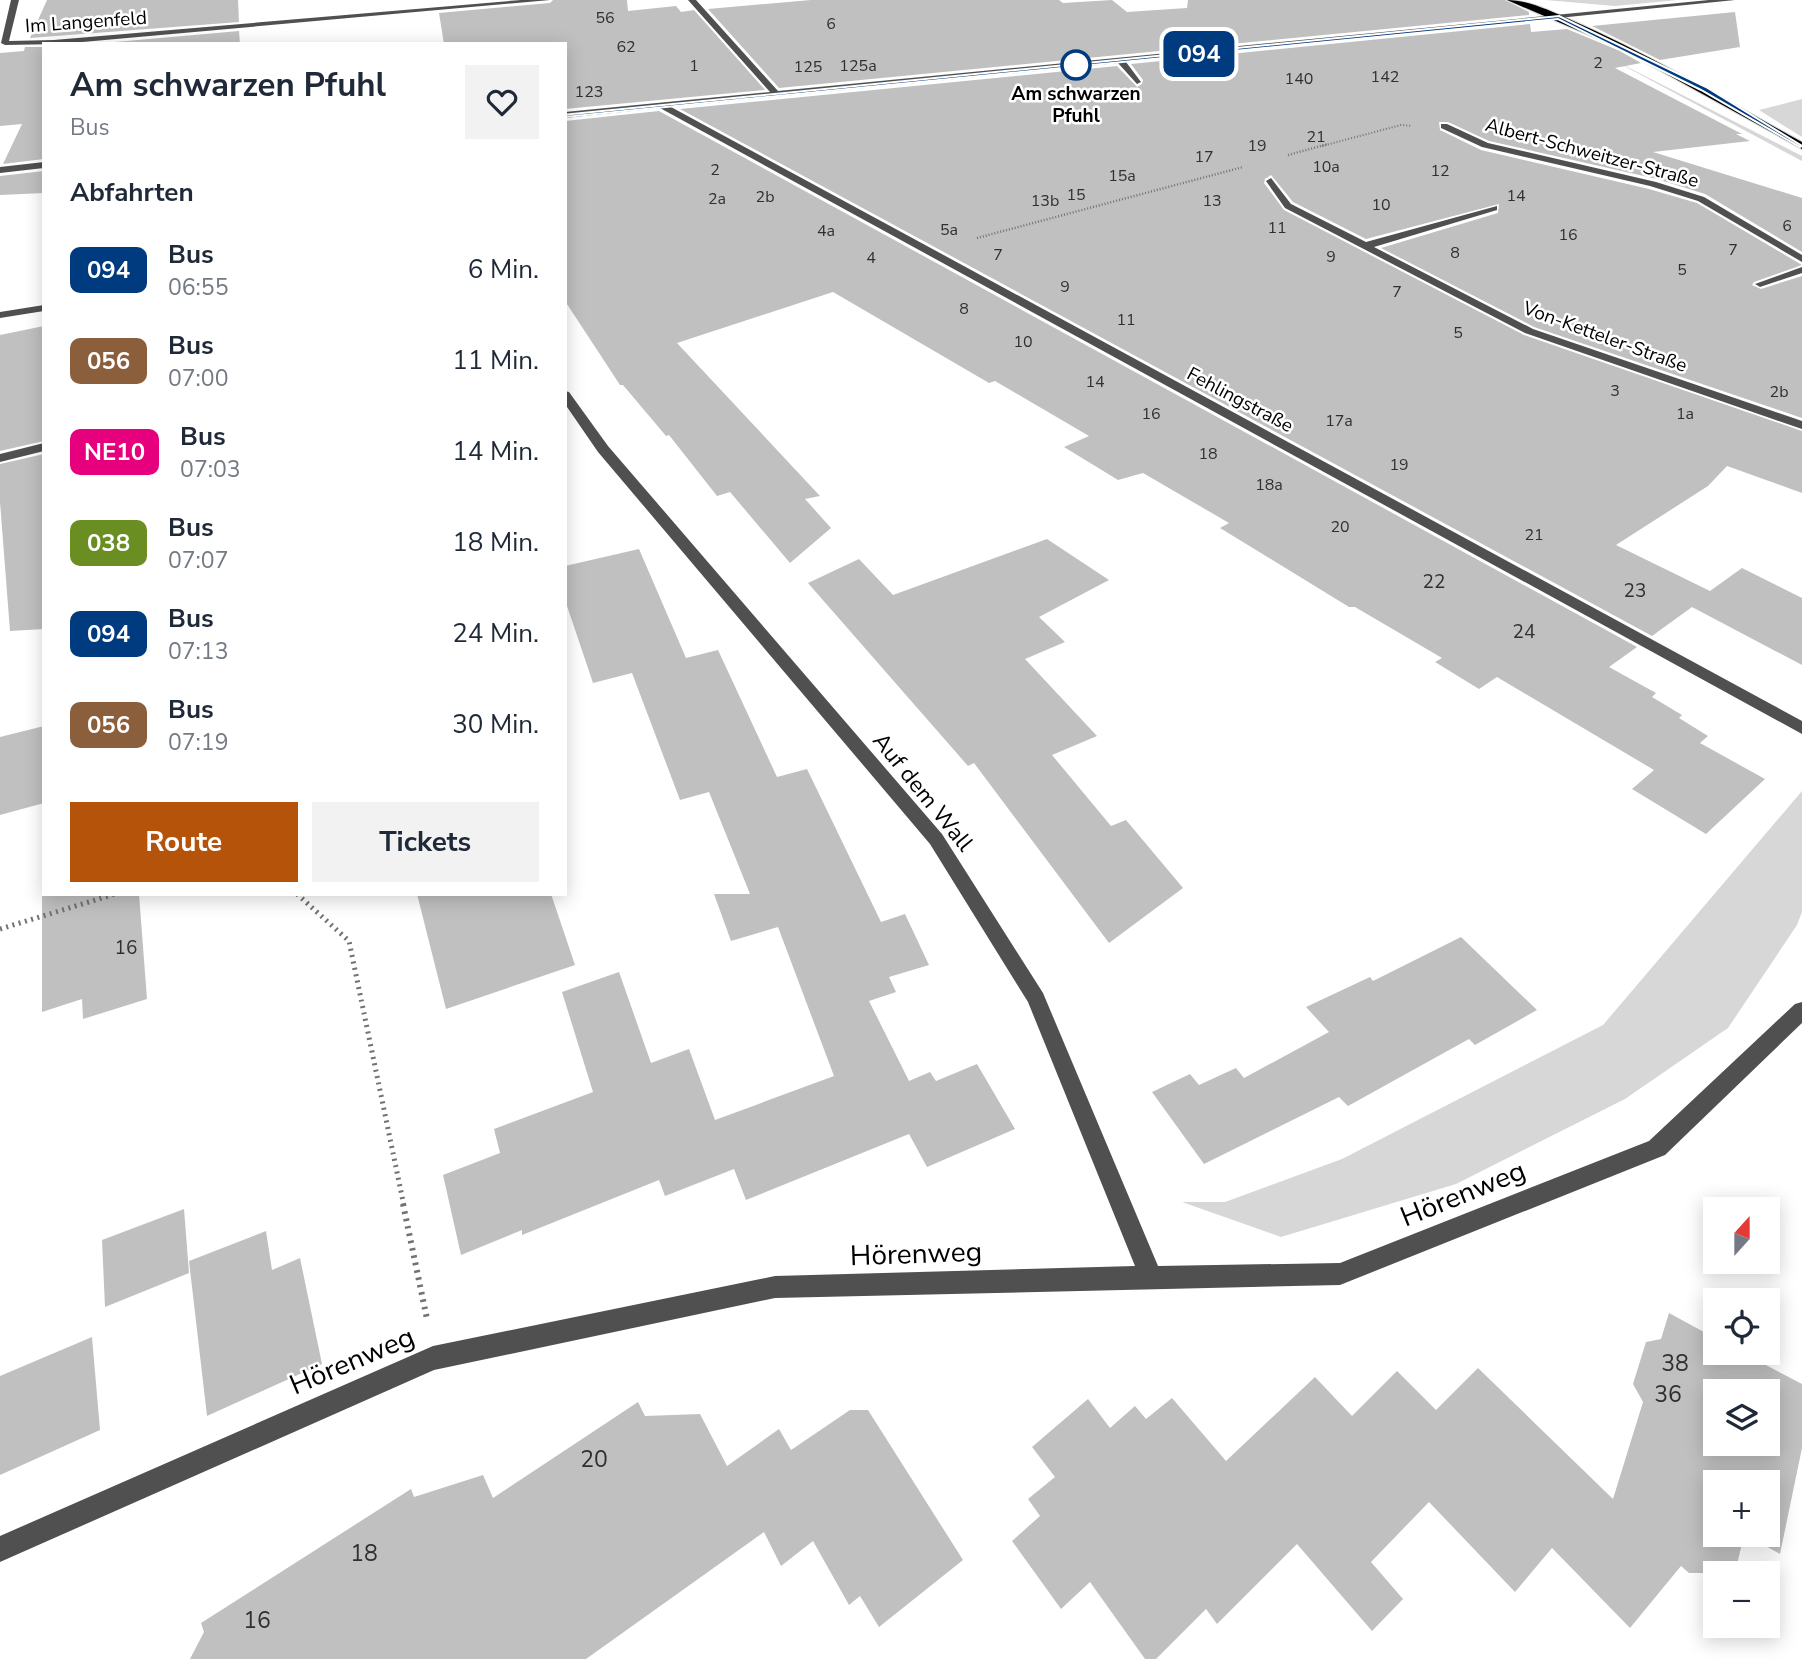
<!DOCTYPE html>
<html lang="de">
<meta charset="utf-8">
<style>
:root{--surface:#fff;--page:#f2f2f3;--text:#1f2937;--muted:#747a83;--accent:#b45309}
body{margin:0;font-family:"Nunito Sans",sans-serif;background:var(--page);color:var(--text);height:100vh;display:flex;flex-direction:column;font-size:26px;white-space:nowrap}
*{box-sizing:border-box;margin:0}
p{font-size:23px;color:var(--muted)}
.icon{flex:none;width:38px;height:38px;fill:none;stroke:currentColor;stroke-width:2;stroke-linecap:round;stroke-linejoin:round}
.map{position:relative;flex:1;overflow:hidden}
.panel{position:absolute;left:42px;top:42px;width:525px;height:854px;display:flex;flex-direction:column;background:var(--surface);border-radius:0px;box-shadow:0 4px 18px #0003}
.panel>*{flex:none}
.badge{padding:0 14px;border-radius:10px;font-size:24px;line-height:46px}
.needle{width:46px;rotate:21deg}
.buttons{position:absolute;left:1703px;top:1197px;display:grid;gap:14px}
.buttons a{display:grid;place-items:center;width:77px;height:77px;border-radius:0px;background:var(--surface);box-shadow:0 4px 18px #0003;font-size:35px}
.map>.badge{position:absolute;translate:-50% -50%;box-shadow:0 0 0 4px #fff}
h2{padding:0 28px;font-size:26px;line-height:63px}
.round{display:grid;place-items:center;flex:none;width:74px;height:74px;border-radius:0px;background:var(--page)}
.headline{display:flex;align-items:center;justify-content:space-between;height:119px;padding:0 28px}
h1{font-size:33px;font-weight:700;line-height:52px}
.cta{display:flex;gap:14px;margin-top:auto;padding:14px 28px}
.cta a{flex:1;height:80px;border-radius:0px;background:var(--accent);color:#fff;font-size:28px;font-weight:700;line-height:80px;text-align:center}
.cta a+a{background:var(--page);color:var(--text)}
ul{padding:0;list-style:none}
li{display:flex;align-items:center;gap:21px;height:91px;padding:0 28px}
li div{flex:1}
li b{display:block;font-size:26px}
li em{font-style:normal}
li .badge{min-width:77px;font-weight:700;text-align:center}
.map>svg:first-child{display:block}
.green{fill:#d7d7d7}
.building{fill:#c0c0c0;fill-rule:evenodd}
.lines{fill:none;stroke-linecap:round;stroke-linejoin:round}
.major-casing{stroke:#dbdbdb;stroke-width:2}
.path-far3{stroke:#727272;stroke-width:2;stroke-dasharray:1 2;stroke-linecap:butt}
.path-far2{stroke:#727272;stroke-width:2.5;stroke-dasharray:1 2;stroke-linecap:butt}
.path-far1{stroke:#727272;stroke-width:5;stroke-dasharray:2 4.5;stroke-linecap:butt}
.path{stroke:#727272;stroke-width:6;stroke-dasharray:2.5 5;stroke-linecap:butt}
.minor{fill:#505050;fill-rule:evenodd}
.major{fill:#000;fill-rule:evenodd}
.line{fill:#003b80;stroke:#fff;stroke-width:2}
.stop-dot{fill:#fff;stroke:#003b80;stroke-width:3.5}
.labels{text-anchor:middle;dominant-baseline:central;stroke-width:5;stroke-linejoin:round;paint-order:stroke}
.far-number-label{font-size:16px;fill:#303030}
.far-street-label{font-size:19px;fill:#000;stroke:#fff}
.far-stop-label{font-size:19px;font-weight:bold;fill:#000;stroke:#fff}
.number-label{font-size:19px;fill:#303030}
.street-label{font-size:23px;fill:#000;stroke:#fff}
.near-number-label{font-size:23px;fill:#303030}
.near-street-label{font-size:28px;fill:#000;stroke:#fff}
</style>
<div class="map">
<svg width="1802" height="1659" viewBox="0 0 1802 1659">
<rect width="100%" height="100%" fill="#fff"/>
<!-- green -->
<path class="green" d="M 1545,0 L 1678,0 L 1615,6 Z
M 1596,51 L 1802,156 L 1802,161 Z
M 1802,99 L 1802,137 L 1759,110 Z
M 1802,791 L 1802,912 L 1797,925 L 1728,1028 L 1625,1099 L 1456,1184 L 1281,1237 L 1182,1202 L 1225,1202 L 1342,1159 L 1603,1025 Z"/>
<!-- building -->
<path class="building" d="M 47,0 L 238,0 L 239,22 L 30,38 Z
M 553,0 L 627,0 L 628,11 L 676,6 L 681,12 L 694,10 L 765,90 L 565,109 L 565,44 L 444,44 L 439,13 L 550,3 Z
M 811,0 L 1059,0 L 1063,3 L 1112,0 L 1127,12 L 1187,8 L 1188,0 L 1505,0 L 1529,12 L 1529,15 L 779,88 L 708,9 Z
M 1735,12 L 1740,47 L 1660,60 L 1592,26 Z
M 1530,24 L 1531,32 L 1567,29 L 1620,51 L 1641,63 L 1615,68 L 1742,134 L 1736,134 L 1750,141 L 1653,152 L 1802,198 L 1802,252 L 1705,194 L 1657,179 L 1489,141 L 1448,122 L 1439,122 L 1440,130 L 1481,150 L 1649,189 L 1697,203 L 1802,265 L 1754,282 L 1752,285 L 1761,289 L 1802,276 L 1802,418 L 1534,327 L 1381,248 L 1498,213 L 1499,204 L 1366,239 L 1293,202 L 1271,175 L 1265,179 L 1264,183 L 1284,210 L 1524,335 L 1802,431 L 1802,493 L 1727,466 L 1708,486 L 1616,545 L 1710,591 L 1742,568 L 1802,598 L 1802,665 L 1692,607 L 1652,636 L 680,109 L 1117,66 L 1137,87 L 1142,84 L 1143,80 L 1131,64 Z
M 239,31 L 240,44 L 92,44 Z
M 25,47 L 44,47 L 44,159 L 3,164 L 22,124 L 0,126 L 0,53 L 24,51 Z
M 659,111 L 1637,647 L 1609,667 L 1656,693 L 1652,697 L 1682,715 L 1679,718 L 1708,736 L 1700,743 L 1765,779 L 1706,834 L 1632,789 L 1654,770 L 1497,677 L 1479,689 L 1435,662 L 1442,658 L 1355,607 L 1349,607 L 1220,528 L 1229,523 L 1143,473 L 1118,480 L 1064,447 L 1089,436 L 995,381 L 989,383 L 833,292 L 677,343 L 820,496 L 805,499 L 831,528 L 790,563 L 730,492 L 717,496 L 669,435 L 666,436 L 623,385 L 620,385 L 565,301 L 565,121 Z
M 44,171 L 44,193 L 0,195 L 0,176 Z
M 44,326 L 44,441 L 0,451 L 0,335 Z
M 44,454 L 44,629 L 10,631 L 0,502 L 0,464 Z
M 1047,539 L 1109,580 L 1039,617 L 1065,642 L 1025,659 L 1097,736 L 1052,755 L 1111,826 L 1126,820 L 1183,888 L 1109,943 L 974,763 L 968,766 L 808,583 L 859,559 L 893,595 Z
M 639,549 L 686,658 L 718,650 L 777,777 L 807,769 L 881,922 L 905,914 L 929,965 L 889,977 L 896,992 L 869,1001 L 909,1081 L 930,1072 L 936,1081 L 977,1064 L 1015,1129 L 927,1167 L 909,1134 L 746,1200 L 734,1169 L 665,1196 L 659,1180 L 522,1235 L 522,1230 L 461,1255 L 443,1175 L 500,1153 L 494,1129 L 593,1092 L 562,992 L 619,972 L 651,1063 L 689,1049 L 715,1120 L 834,1076 L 778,927 L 731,941 L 714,894 L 750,894 L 709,792 L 680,800 L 632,673 L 593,683 L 565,600 L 565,566 Z
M 44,726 L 44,803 L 0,815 L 0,737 Z
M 42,894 L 139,894 L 147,999 L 83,1019 L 82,999 L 42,1012 Z
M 417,894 L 551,894 L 575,965 L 446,1009 Z
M 1461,937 L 1537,1010 L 1475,1045 L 1469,1039 L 1348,1106 L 1339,1097 L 1204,1164 L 1152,1092 L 1190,1074 L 1199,1085 L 1236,1068 L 1244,1078 L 1329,1032 L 1306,1007 L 1370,977 L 1373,981 Z
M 184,1209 L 189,1273 L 105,1307 L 102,1240 Z
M 266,1231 L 272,1270 L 300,1258 L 322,1364 L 207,1416 L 189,1261 Z
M 1669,1313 L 1715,1338 L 1715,1353 L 1743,1353 L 1802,1384 L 1802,1448 L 1780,1554 L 1746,1535 L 1768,1535 L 1768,1482 L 1715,1482 L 1715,1535 L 1744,1535 L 1735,1573 L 1689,1573 L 1681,1566 L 1630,1628 L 1552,1548 L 1515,1592 L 1429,1502 L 1371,1562 L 1403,1599 L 1372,1631 L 1297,1544 L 1217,1624 L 1206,1609 L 1156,1659 L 1145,1659 L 1090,1582 L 1061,1609 L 1012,1541 L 1040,1516 L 1028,1499 L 1055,1477 L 1032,1447 L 1088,1399 L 1110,1428 L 1135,1406 L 1146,1419 L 1172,1398 L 1226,1461 L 1315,1377 L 1352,1416 L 1397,1371 L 1436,1410 L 1478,1368 L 1613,1499 L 1643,1402 L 1633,1384 L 1646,1342 L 1661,1339 ZM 1715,1391 L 1768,1391 L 1768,1444 L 1715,1444 Z
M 92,1337 L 100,1430 L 0,1475 L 0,1376 Z
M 638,1402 L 645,1416 L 700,1414 L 727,1466 L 779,1429 L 791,1450 L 850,1410 L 868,1410 L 963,1560 L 879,1627 L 860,1596 L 849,1605 L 813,1541 L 781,1566 L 764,1532 L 586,1659 L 190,1659 L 204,1632 L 201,1623 L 411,1489 L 414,1497 L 483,1475 L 493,1498 Z"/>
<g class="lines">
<defs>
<path id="major" d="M 1507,0 C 1528,0 1550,11 1569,19 C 1650,54 1725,100 1802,142 L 1802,149 L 1621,49 Z"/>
</defs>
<!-- major casing -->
<use href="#major" class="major-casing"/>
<!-- path-far3 -->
<path class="path-far3" d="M 1322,146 L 1401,125 L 1412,126"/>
<!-- path-far2 -->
<path class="path-far2" d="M 1288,155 L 1328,144
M 977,238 L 1243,167"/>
<!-- path-far1 -->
<path class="path-far1" d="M 297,894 L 349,941 L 404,1206
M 0,929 L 115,894"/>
<!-- path -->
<path class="path" d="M 403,1204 L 427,1319"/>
<!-- minor -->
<path class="minor" d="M 11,0 L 19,0 L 9,41 L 54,40 L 521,0 L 550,0 L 60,44 L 5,45 L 1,43 Z
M 688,0 L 696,0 L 778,91 L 1709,0 L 1735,0 L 1126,62 L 1141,82 L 1137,84 L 1118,63 L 671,107 L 1802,721 L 1802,734 L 660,108 L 565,118 L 565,112 L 770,92 Z
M 1441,124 L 1447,124 L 1488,143 L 1656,182 L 1704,197 L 1802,255 L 1802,262 L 1698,201 L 1650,186 L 1482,147 L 1441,128 Z
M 44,162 L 44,168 L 0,173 L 0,167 Z
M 1271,178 L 1291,204 L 1366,242 L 1497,206 L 1497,210 L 1374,247 L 1533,329 L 1802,421 L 1802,429 L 1525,333 L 1285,208 L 1266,181 Z
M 1802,267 L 1802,273 L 1760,287 L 1755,284 Z
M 44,305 L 44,311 L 0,318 L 0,312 Z
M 565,391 L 569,392 L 608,446 L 942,834 L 1043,993 L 1158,1266 L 1340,1263 L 1649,1141 L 1795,1004 L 1802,1002 L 1802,1023 L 1665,1155 L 1340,1285 L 775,1298 L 434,1370 L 0,1562 L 0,1536 L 433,1346 L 775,1276 L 1135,1266 L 1028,1002 L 930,844 L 598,452 L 565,404 Z
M 44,443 L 44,451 L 0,462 L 0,454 Z"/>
<!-- major -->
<use href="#major" class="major"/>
</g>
<!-- line -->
<path class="line" d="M 1559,16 L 1706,87 L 1802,146 L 1800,147 L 1701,90 L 1558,19 L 565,117 L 562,115 Z"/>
<!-- markers -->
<circle class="stop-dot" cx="1076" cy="65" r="14"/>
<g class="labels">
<!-- far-number labels -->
<g class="far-number-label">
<text x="605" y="18">56</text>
<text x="831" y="24">6</text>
<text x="626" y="47">62</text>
<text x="1598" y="63">2</text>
<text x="694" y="66">1</text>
<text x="858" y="66">125a</text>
<text x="808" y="67">125</text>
<text x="1385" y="77">142</text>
<text x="1299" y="79">140</text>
<text x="589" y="92">123</text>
<text x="1316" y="137">21</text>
<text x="1257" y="146">19</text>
<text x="1204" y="157">17</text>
<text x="1326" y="167">10a</text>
<text x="715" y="170">2</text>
<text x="1440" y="171">12</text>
<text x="1122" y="176">15a</text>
<text x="1076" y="195">15</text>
<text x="1516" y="196">14</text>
<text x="765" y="197">2b</text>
<text x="717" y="199">2a</text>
<text x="1045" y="201">13b</text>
<text x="1212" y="201">13</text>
<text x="1381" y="205">10</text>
<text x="1787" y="226">6</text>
<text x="1277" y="228">11</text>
<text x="949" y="230">5a</text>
<text x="826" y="231">4a</text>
<text x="1568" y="235">16</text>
<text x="1733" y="250">7</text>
<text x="1455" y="253">8</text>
<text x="998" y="255">7</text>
<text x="1331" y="257">9</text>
<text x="871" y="258">4</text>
<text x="1682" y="270">5</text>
<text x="1065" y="287">9</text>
<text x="1397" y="292">7</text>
<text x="964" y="309">8</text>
<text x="1126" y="320">11</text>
<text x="1458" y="333">5</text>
<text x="1023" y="342">10</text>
<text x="1095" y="382">14</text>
<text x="1615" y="391">3</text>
<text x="1779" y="392">2b</text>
<text x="1151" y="414">16</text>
<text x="1685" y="414">1a</text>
<text x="1339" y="421">17a</text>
<text x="1208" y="454">18</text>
<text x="1399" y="465">19</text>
<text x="1269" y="485">18a</text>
<text x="1340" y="527">20</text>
<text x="1534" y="535">21</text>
</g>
<!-- far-street labels -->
<g class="far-street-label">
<text transform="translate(86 22) rotate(-4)">Im Langenfeld</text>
<text transform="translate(1592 153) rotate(15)">Albert-Schweitzer-Straße</text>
<text transform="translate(1605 337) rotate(20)">Von-Ketteler-Straße</text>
<text transform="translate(1240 400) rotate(28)">Fehlingstraße</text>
</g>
<!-- far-stop labels -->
<g class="far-stop-label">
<text x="1076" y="94">Am schwarzen<tspan x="1076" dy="22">Pfuhl</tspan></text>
</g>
<!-- number labels -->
<g class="number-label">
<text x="1434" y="582">22</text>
<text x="1635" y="591">23</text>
<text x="1524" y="632">24</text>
<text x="126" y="948">16</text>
</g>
<!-- street labels -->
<g class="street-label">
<text transform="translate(923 792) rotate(51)">Auf dem Wall</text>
</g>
<!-- near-number labels -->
<g class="near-number-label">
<text x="1675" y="1363">38</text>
<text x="1668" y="1394">36</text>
<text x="594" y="1459">20</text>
<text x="364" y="1553">18</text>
<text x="257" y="1620">16</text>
</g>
<!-- near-street labels -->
<g class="near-street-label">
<text transform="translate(1463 1194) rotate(-22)">Hörenweg</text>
<text transform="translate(916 1254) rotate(-2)">Hörenweg</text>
<text transform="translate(352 1361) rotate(-23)">Hörenweg</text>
</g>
</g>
</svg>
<div class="buttons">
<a><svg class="needle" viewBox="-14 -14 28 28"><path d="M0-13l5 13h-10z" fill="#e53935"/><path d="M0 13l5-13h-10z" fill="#747a83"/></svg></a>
<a><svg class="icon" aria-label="locate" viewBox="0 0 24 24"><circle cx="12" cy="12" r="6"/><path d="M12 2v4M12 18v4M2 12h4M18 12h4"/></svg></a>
<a><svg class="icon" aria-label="layers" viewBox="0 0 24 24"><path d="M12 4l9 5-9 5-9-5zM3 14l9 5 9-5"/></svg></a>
<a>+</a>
<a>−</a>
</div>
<b class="badge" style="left:1199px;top:54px;background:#003b80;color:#fff">094</b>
<section class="panel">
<div class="headline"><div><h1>Am schwarzen Pfuhl</h1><p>Bus</p></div><a class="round"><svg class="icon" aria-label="heart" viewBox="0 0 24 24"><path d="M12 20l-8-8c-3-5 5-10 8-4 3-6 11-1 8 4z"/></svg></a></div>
<h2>Abfahrten</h2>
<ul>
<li><span class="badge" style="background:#003b80;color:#fff">094</span><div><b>Bus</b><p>06:55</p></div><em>6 Min.</em></li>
<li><span class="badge" style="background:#8b5e3c;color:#fff">056</span><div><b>Bus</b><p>07:00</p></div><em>11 Min.</em></li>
<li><span class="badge" style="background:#e6007e;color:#fff">NE10</span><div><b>Bus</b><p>07:03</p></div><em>14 Min.</em></li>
<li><span class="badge" style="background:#6b8e23;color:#fff">038</span><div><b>Bus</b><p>07:07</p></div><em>18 Min.</em></li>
<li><span class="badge" style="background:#003b80;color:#fff">094</span><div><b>Bus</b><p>07:13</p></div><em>24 Min.</em></li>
<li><span class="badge" style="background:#8b5e3c;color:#fff">056</span><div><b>Bus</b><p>07:19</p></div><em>30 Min.</em></li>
</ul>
<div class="cta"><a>Route</a><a>Tickets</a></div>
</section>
</div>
